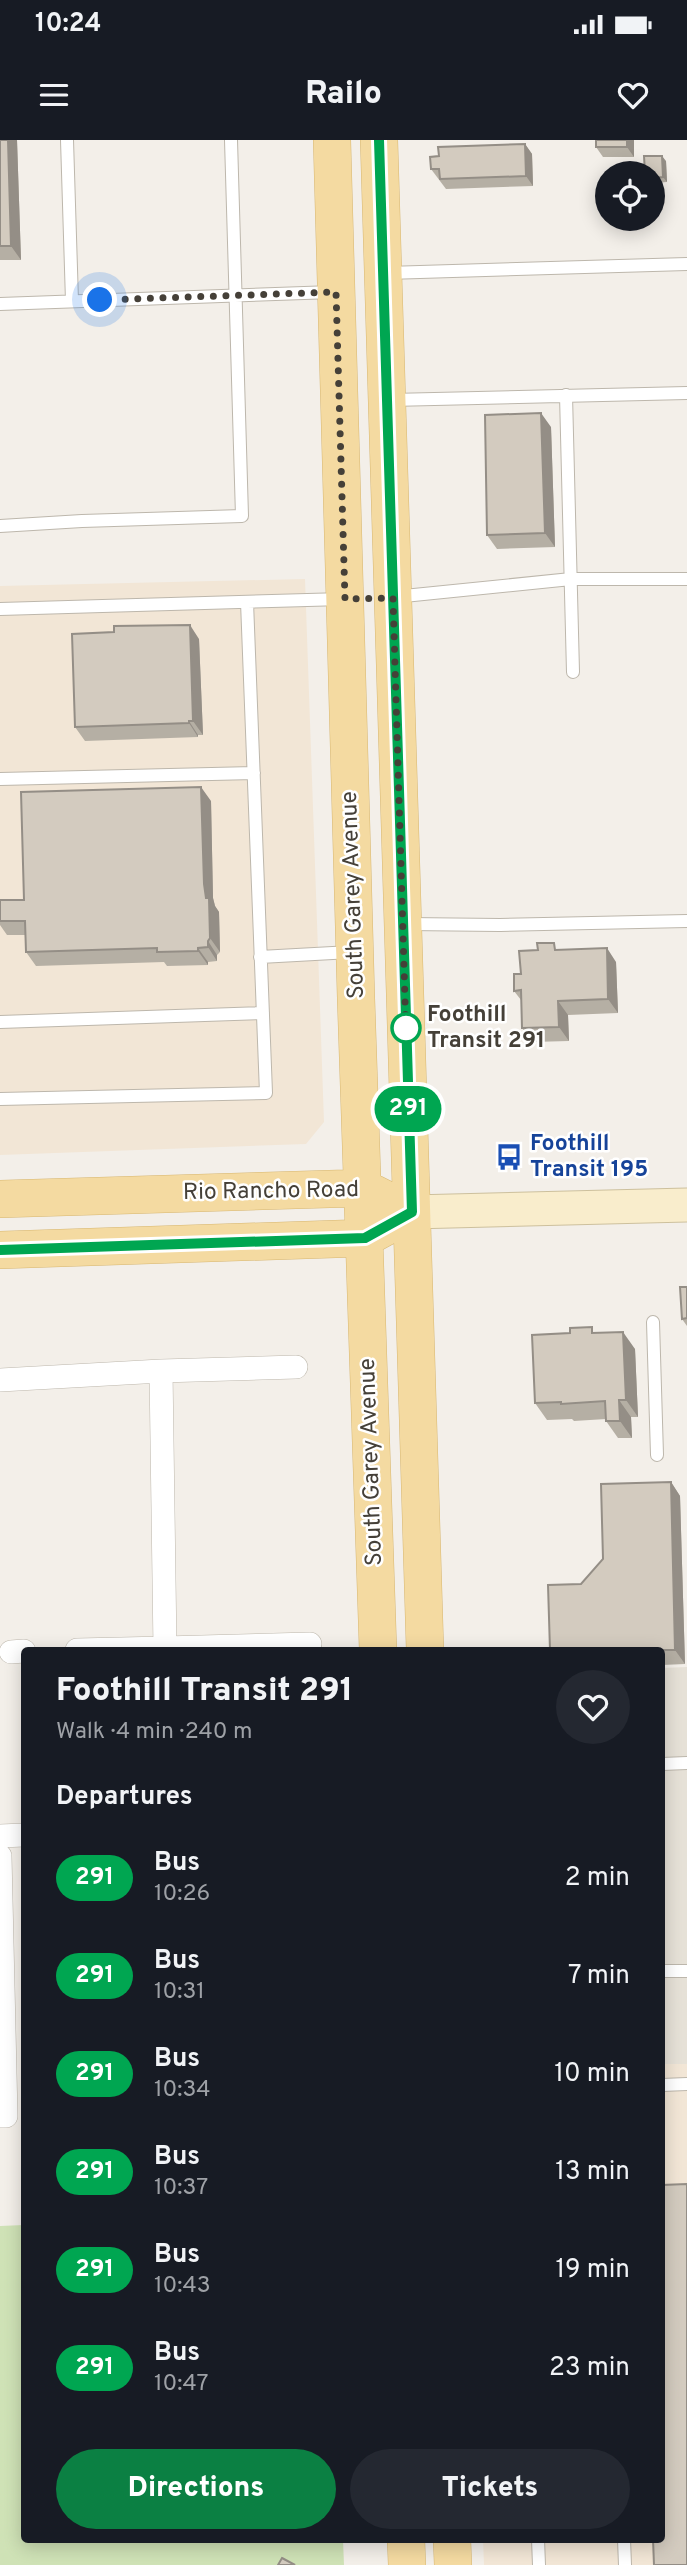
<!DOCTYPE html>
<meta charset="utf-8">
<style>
:root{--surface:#171b24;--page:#242831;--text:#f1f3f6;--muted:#9ea1a6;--accent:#0b8043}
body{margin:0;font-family:Overpass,sans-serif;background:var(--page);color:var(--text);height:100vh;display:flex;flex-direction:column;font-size:26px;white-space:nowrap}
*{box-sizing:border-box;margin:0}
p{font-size:23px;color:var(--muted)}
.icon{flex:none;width:38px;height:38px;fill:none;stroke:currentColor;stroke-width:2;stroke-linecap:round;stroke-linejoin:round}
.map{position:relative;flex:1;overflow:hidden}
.drawer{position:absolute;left:21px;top:1507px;width:644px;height:896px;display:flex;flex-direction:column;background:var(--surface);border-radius:7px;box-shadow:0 4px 18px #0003}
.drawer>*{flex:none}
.badge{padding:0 14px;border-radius:23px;font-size:24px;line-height:46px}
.buttons{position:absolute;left:595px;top:21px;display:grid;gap:14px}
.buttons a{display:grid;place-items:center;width:70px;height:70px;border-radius:50%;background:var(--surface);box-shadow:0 4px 18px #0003;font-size:35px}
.you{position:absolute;width:35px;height:35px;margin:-18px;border:5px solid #fff;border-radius:50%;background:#1a73e8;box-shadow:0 0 0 10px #1a73e833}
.map>.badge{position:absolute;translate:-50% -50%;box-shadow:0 0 0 4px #fff}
h2{padding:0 35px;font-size:26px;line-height:63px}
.round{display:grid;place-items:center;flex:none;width:74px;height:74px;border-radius:37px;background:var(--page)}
.headline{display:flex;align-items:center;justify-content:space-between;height:119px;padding:0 35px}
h1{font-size:33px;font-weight:800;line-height:52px}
.action{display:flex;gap:14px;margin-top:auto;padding:14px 35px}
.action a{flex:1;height:80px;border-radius:42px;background:var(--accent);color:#fff;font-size:28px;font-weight:800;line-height:80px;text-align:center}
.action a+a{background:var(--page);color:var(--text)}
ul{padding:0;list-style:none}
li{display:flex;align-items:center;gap:21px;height:98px;padding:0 35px}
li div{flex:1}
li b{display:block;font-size:26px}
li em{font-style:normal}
li .badge{min-width:77px;font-weight:700;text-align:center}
.status{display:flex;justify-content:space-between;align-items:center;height:49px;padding:0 35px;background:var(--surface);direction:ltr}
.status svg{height:19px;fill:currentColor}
header{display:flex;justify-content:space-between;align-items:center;height:91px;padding:0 35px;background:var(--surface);font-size:32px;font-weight:800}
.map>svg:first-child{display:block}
.residential{fill:#e6e1d7}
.commercial{fill:#f2e6d6}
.grass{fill:#cfe2b6}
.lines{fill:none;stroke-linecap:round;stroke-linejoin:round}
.lane-casing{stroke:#bdb7ac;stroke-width:14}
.street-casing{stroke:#bdb7ac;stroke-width:24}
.secondary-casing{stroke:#cdc09d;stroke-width:35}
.primary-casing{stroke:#d7b772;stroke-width:38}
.lane{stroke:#fff;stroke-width:12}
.street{stroke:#fff;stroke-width:23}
.secondary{stroke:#f9edcc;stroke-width:33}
.primary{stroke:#f4daa1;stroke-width:37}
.wall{fill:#b5afa4}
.shaded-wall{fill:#948e86}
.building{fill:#d3cbbf;stroke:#948e86;stroke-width:2}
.line-casing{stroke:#fff;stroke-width:16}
.line{stroke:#00a651;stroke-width:10}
.walk{stroke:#454038;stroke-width:7;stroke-dasharray:0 12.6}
.stop-dot{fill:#fff;stroke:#00a651;stroke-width:3.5}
.labels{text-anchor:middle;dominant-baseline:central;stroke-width:5;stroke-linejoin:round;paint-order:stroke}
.street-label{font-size:23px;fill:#454038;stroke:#fff}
.stop-label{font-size:23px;font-weight:bold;fill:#454038;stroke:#fff;text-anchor:start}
.transit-label{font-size:23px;font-weight:bold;fill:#164399;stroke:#fff;text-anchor:start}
</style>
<div class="status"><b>10:24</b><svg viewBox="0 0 49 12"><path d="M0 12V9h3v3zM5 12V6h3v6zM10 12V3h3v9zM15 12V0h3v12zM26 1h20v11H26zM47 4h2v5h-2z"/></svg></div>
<header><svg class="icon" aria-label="menu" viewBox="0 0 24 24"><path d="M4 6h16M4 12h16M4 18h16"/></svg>Railo<svg class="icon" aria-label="heart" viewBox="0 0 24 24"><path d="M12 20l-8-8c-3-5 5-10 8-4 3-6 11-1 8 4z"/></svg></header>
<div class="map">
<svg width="687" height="2425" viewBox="0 0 687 2425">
<rect width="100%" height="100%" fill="#f3efe9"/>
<!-- residential -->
<path class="residential" d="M 687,1527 L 687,1924 L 662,1924 L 662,1528 Z"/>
<!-- commercial -->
<path class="commercial" d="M 305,439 L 324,982 L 306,1004 L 0,1015 L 0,446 Z
M 662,1924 L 687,1924 L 687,2425 L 484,2425 L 483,2399 L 662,2399 Z"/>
<!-- grass -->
<path class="grass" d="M 24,2085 L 24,2399 L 343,2399 L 344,2425 L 0,2425 L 0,2086 Z"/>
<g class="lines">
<defs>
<path id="lane" d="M 67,0 L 72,161
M 387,133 L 687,124
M 0,164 L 333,152
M 566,255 L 573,532
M 391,260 L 687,253
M 0,386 L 82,381 L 242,376 L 231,0
M 394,457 L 571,439 L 687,439
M 0,469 L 343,459
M 0,639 L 254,633
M 407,784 L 500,785 L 687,781
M 260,817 L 351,812
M 0,882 L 263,873
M 0,959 L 266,953 L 247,462
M 653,1182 L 657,1315
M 662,1624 L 687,1623
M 662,1831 L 687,1831
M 662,1945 L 687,1944
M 538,2399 L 539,2425
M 624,2399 L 625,2425"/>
<path id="street" d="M 0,1240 L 161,1231 L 296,1227
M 77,1510 L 165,1508 L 161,1231
M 165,1510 L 165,1508 L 310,1504
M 11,1512 L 24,1511
M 0,1696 L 24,1695
M 0,1716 L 6,1976 L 0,1976"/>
<path id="secondary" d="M 412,1072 L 687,1065"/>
<path id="primary" d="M 332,0 L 356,858 L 378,1510
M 379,0 L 425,1510
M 0,1059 L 363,1048 L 385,1059
M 0,1110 L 365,1098 L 387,1086
M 406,2399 L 407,2425
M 452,2399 L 453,2425"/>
</defs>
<!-- lane casing -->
<use href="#lane" class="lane-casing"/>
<!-- street casing -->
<use href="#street" class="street-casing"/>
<!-- secondary casing -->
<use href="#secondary" class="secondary-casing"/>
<!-- primary casing -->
<use href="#primary" class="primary-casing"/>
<!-- lane -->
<use href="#lane" class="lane"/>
<!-- street -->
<use href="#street" class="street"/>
<!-- secondary -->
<use href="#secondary" class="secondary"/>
<!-- primary -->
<use href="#primary" class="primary"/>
</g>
<!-- wall -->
<path class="wall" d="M 0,0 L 17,0 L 21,120 L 0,120 Z
M 596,0 L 634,0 L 634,17 L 603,17 L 596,7 Z
M 525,4 L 532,14 L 533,46 L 446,49 L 431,29 L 439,16 Z
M 666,21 L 667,42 L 653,43 L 653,33 Z
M 551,287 L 555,407 L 497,409 L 487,395 Z
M 199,499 L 203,595 L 198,595 L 198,597 L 85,601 L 75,587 Z
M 211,661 L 213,758 L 215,766 L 219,772 L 220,812 L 217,815 L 217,821 L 208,822 L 208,825 L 167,826 L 164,822 L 36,826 L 26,812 L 25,795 L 7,795 L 0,785 L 0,781 L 24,760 Z
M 559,810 L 616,822 L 618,873 L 568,875 L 569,901 L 532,902 L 522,888 L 521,860 L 514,851 L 521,834 Z
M 687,1147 L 687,1186 L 682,1179 Z
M 595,1193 L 635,1209 L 638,1277 L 631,1277 L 632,1298 L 618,1298 L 606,1281 L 606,1279 L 574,1281 L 572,1279 L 547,1280 L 535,1263 Z
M 671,1342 L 680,1356 L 685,1524 L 662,1525 L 662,1510 L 581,1444 Z"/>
<!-- shaded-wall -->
<path class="shaded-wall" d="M 8,0 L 17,0 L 21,120 L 11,106 Z
M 627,0 L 634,0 L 634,17 L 627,7 Z
M 525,4 L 532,14 L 533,46 L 526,36 Z
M 662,16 L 666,21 L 667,42 L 663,37 Z
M 541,273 L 551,287 L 555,407 L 545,393 Z
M 190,485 L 199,499 L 203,595 L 193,581 Z
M 189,581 L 198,595 L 198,597 L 189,583 Z
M 201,647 L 211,661 L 213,758 L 215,766 L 219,772 L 220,812 L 210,798 L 206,758 L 204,744 Z
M 208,801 L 217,815 L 217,821 L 208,807 Z
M 198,808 L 208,822 L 208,825 L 198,811 Z
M 607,808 L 616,822 L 618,873 L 608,859 Z
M 558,861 L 568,875 L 569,901 L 559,887 Z
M 623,1192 L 635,1209 L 638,1277 L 626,1260 Z
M 619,1260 L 631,1277 L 632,1298 L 620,1281 Z
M 671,1342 L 680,1356 L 685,1524 L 675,1510 Z"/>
<!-- building -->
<path class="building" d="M 0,0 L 8,0 L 11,106 L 0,106 Z
M 596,0 L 627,0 L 627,7 L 596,7 Z
M 525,4 L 526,36 L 440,39 L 439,29 L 431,29 L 430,17 L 439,16 L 438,7 Z
M 644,16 L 662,16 L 663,37 L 653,38 L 653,33 L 645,33 Z
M 541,273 L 545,393 L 487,395 L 485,275 Z
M 190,485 L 193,581 L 189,581 L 189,583 L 75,587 L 72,494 L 114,492 L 114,486 Z
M 201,647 L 204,744 L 206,758 L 209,758 L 210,798 L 208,801 L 208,807 L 198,808 L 198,811 L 157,812 L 157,808 L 26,812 L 25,781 L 0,781 L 0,760 L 24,760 L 21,652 Z
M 537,803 L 554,803 L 555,810 L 607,808 L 608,859 L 558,861 L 559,887 L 522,888 L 521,850 L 514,851 L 514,834 L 521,834 L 519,811 L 538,810 Z
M 680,1147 L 687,1147 L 687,1178 L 682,1179 Z
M 592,1187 L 592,1193 L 623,1192 L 626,1260 L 619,1260 L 620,1281 L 606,1281 L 605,1261 L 561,1264 L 561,1262 L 535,1263 L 532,1195 L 570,1193 L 570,1188 Z
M 671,1342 L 675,1510 L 550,1510 L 548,1445 L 581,1444 L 603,1419 L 601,1344 Z
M 687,2044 L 687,2425 L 654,2425 L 653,2399 L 662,2399 L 662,2045 Z
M 282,2418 L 295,2425 L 278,2425 Z"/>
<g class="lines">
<defs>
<path id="line" d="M 0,1110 L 365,1098 L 412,1072 L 379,0"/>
</defs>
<!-- line casing -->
<use href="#line" class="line-casing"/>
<!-- line -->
<use href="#line" class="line"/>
<!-- walk -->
<path class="walk" d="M 100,160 L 336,152 L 345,459 L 393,458 L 406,894 L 406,888"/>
</g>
<!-- icons -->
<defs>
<symbol id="bus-bare" viewBox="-9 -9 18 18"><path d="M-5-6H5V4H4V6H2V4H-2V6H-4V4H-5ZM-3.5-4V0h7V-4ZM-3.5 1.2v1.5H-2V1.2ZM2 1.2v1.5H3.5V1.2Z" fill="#1a4fb4" stroke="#fff" stroke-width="2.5" paint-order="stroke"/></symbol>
</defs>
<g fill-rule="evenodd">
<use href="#bus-bare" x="490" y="998" width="38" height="38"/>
</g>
<!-- markers -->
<circle class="stop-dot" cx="406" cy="888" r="14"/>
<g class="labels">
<!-- street labels -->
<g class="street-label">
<text transform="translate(354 755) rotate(-92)">South Garey Avenue</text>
<text transform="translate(271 1052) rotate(-1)">Rio Rancho Road</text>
<text transform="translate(372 1322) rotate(-92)">South Garey Avenue</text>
</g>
<!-- stop labels -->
<g class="stop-label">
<text x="427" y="875">Foothill<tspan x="427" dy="26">Transit 291</tspan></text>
</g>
<!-- transit labels -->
<g class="transit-label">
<text x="530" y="1004">Foothill<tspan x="530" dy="26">Transit 195</tspan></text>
</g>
</g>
</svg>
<div class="buttons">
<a><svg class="icon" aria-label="locate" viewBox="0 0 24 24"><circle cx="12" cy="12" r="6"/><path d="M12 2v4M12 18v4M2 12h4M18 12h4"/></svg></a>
</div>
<div class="you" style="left:100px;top:160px"></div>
<b class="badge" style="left:408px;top:969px;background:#00a651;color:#fff">291</b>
<section class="drawer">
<div class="headline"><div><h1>Foothill Transit 291</h1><p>Walk · 4 min · 240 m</p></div><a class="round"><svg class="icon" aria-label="heart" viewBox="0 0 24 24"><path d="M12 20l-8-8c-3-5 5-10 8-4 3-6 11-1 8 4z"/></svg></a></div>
<h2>Departures</h2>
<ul>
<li><span class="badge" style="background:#00a651;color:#fff">291</span><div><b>Bus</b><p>10:26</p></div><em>2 min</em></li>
<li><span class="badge" style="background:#00a651;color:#fff">291</span><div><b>Bus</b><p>10:31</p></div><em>7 min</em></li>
<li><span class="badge" style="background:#00a651;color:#fff">291</span><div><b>Bus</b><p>10:34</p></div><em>10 min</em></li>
<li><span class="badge" style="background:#00a651;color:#fff">291</span><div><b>Bus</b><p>10:37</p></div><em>13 min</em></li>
<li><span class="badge" style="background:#00a651;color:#fff">291</span><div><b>Bus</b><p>10:43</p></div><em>19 min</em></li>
<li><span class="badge" style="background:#00a651;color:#fff">291</span><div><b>Bus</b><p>10:47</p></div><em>23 min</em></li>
</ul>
<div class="action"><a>Directions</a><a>Tickets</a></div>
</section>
</div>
